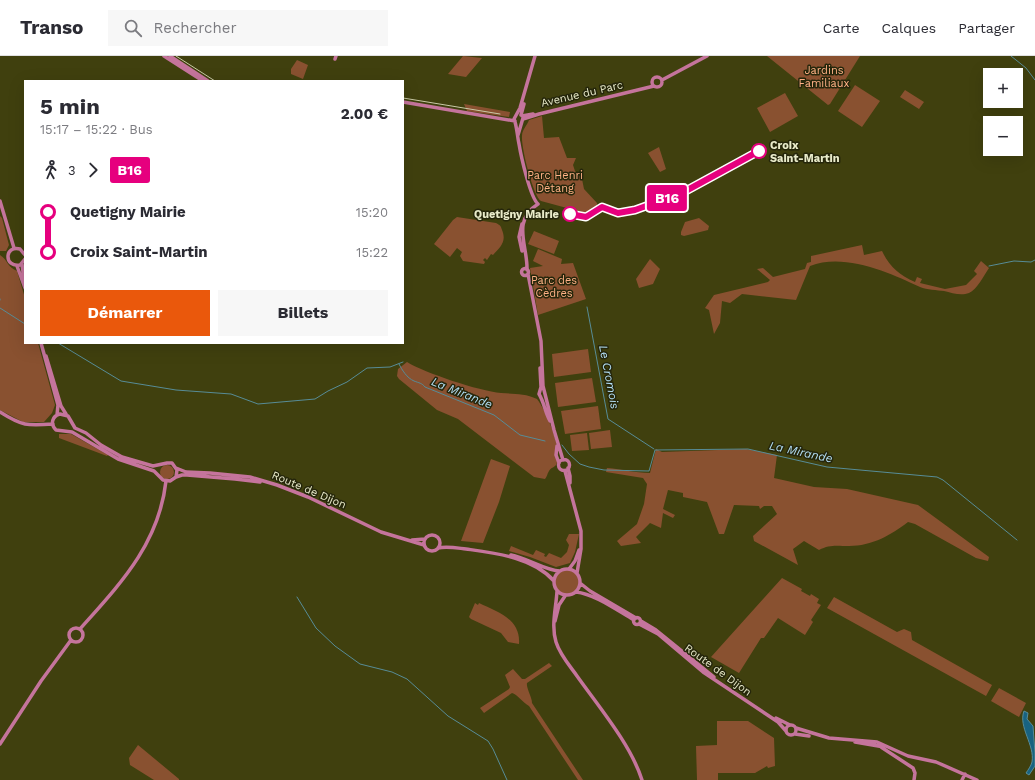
<!DOCTYPE html>
<html lang="fr">
<meta charset="utf-8">
<style>
:root{--surface:#fff;--page:#f7f7f7;--text:#2b2b33;--muted:#7c7c81;--line:#e1e1e2;--accent:#ea580c}
body{margin:0;font-family:"Work Sans",sans-serif;background:var(--page);color:var(--text);height:100vh;display:flex;flex-direction:column;font-size:15px;white-space:nowrap}
*{box-sizing:border-box;margin:0}
p{font-size:13px;color:var(--muted)}
.icon{flex:none;width:22px;height:22px;fill:none;stroke:currentColor;stroke-width:2;stroke-linecap:round;stroke-linejoin:round}
.map{position:relative;flex:1;overflow:hidden}
.sheet{position:absolute;left:24px;top:24px;width:380px;height:264px;display:flex;flex-direction:column;background:var(--surface);border-radius:0px;box-shadow:0 4px 16px #0002}
.sheet>*{flex:none}
.badge{padding:0 8px;border-radius:3px;font-size:14px;line-height:26px}
.tools{position:absolute;left:983px;top:12px;display:grid;gap:8px}
.tools a{display:grid;place-items:center;width:40px;height:40px;border-radius:0px;background:var(--surface);box-shadow:0 4px 16px #0002;font-size:20px}
.map>.badge{position:absolute;translate:-50% -50%;box-shadow:0 0 0 2px #fff}
.legs{display:flex;align-items:center;gap:6px;height:44px;padding:0 16px;font-size:13px}
.legs p{margin-inline-start:auto}
.overview{display:flex;align-items:center;justify-content:space-between;height:68px;padding:0 16px}
h1{font-size:22px;font-weight:700;line-height:30px}
.cta{display:flex;gap:8px;margin-top:auto;padding:8px 16px}
.cta a{flex:1;height:46px;border-radius:0px;background:var(--accent);color:#fff;font-size:16px;font-weight:700;line-height:46px;text-align:center}
.cta a+a{background:var(--page);color:var(--text)}
ul{padding:0 16px;list-style:none}
li{display:flex;align-items:center;gap:14px;height:40px;font-size:15px}
li i{display:grid;place-items:center;width:6px;height:100%;margin:0 5px;background:currentColor}
li i::after{content:'';width:10px;height:10px;margin:-5px;border:3px solid;border-radius:50%;background:var(--surface)}
li p{margin-inline-start:auto}
li:first-child i{background:linear-gradient(#0000 50%,currentColor 0)}
li:last-child i{background:linear-gradient(currentColor 50%,#0000 0)}
header{display:flex;align-items:center;gap:24px;box-sizing:border-box;height:56px;padding:0 20px;background:var(--surface);border-bottom:1px solid var(--line)}
header strong{font-size:19px}
nav{display:flex;gap:22px;margin-inline-start:auto;font-size:14px}
.search{width:280px;height:36px;background:var(--page);display:flex;align-items:center;gap:10px;box-sizing:border-box;padding:0 14px;border-radius:0px;color:var(--muted);font-size:15px}
.map>svg:first-child{display:block}
.green{fill:#895130}
.water{fill:#186381;stroke:#578c97}
.lines{fill:none;stroke-linecap:round;stroke-linejoin:round}
.stream{stroke:#578c97;stroke-width:1}
.secondary{stroke:#c5749c;stroke-width:3.5}
.tram{stroke:#c9caa6;stroke-width:1}
.line-1-casing{stroke:#fff;stroke-width:9}
.line-1{stroke:#e6007e;stroke-width:6}
.stop-1-dot{fill:#fff;stroke:#e6007e;stroke-width:2}
.labels{text-anchor:middle;dominant-baseline:central;stroke-width:3;stroke-linejoin:round;paint-order:stroke}
.park-label{font-size:11px;fill:#feb085;stroke:#25260b}
.street-label{font-size:11px;fill:#e9ebca;stroke:#25260b}
.stop-label{font-size:11px;font-weight:bold;fill:#e9ebca;stroke:#25260b;text-anchor:start}
.water-label{font-size:12px;font-style:italic;fill:#b3def4;stroke:#25260b}
</style>
<header>
<strong>Transo</strong>
<div class="search"><svg class="icon" aria-label="search" viewBox="0 0 24 24"><circle cx="10" cy="10" r="6"/><path d="M15 15l6 6"/></svg>Rechercher</div>
<nav><a>Carte</a><a>Calques</a><a>Partager</a></nav>
</header>
<div class="map">
<svg width="1035" height="724" viewBox="0 0 1035 724">
<rect width="100%" height="100%" fill="#40400e"/>
<!-- green -->
<path class="green" d="M 463,0 L 482,2 L 466,21 L 448,18 Z
M 767,0 L 860,0 L 830,48 L 828,49 Z
M 297,4 L 308,9 L 303,23 L 291,18 L 291,13 Z
M 855,29 L 880,45 L 862,71 L 838,55 Z
M 905,34 L 924,46 L 919,53 L 900,41 Z
M 785,37 L 798,60 L 770,76 L 757,52 Z
M 464,48 L 510,56 L 509,61 L 467,55 Z
M 542,60 L 544,82 L 559,81 L 567,102 L 576,102 L 573,109 L 575,115 L 582,123 L 584,133 L 597,147 L 597,151 L 589,158 L 541,145 C 533,140 521,91 522,80 C 522,73 527,70 529,64 Z
M 659,91 L 666,113 L 660,116 L 648,97 Z
M 0,160 L 2,162 L 9,189 L 6,195 L 0,195 Z
M 457,161 L 496,167 C 500,169 501,170 502,174 C 507,186 500,191 493,199 L 491,198 L 487,204 L 485,202 L 483,204 L 485,206 L 484,208 L 463,205 L 460,200 L 462,196 L 457,192 L 450,201 L 434,188 L 453,164 Z
M 699,162 L 709,170 L 708,174 L 684,180 L 681,179 L 681,176 L 685,166 Z
M 534,175 L 559,185 L 554,198 L 528,188 Z
M 862,189 L 864,199 L 882,195 C 889,210 899,219 915,226 L 917,221 L 922,223 L 920,227 L 945,233 L 966,229 L 977,218 L 974,215 L 981,205 L 989,212 C 984,219 977,234 969,237 C 961,240 952,237 944,235 C 937,234 927,234 920,231 C 891,217 844,196 810,210 L 796,244 L 742,238 L 730,247 L 722,245 L 720,267 L 714,278 L 709,254 L 705,252 L 714,239 L 768,226 L 770,224 L 757,213 L 763,212 L 773,221 L 805,213 L 807,207 L 811,206 L 811,200 Z
M 538,193 L 562,203 L 561,208 L 573,207 L 586,243 L 538,259 L 530,212 L 543,210 L 533,205 Z
M 0,199 C 8,204 7,211 17,215 L 25,242 L 25,287 L 38,287 L 55,349 L 52,357 L 44,366 L 23,366 L 0,354 Z
M 650,203 L 660,213 L 653,228 L 639,232 L 636,223 Z
M 588,293 L 591,316 L 554,321 L 552,298 Z
M 407,306 C 425,317 479,335 501,337 C 514,338 525,337 537,343 C 547,356 561,390 557,406 C 557,411 551,411 549,415 C 547,418 547,421 545,423 L 534,421 L 458,363 L 437,354 L 399,323 L 397,320 L 398,313 Z
M 592,322 L 596,346 L 558,351 L 555,327 Z
M 598,350 L 601,373 L 565,378 L 561,355 Z
M 610,374 L 612,391 L 591,393 L 589,377 Z
M 587,377 L 589,394 L 572,395 L 570,379 Z
M 59,378 L 71,378 L 108,399 L 107,400 L 59,382 Z
M 656,393 L 662,396 L 746,393 L 777,399 L 774,422 L 814,431 L 847,433 L 918,449 L 989,501 L 988,505 L 976,502 L 915,468 L 908,466 C 891,479 872,490 849,490 C 838,490 830,488 819,494 L 804,485 L 793,493 L 798,509 L 754,485 L 753,480 L 777,458 L 772,450 L 764,450 L 760,453 L 759,450 L 734,449 L 724,478 L 719,478 L 707,446 L 683,441 L 683,437 L 668,434 L 663,453 L 675,459 L 673,462 L 663,457 L 661,472 L 650,467 L 636,481 L 641,487 L 621,490 L 617,485 L 637,468 L 644,448 L 647,428 L 643,422 L 606,416 L 607,412 C 622,413 635,417 650,417 Z
M 491,403 L 510,410 L 499,446 L 483,487 L 461,485 Z
M160 416a7 7 0 1 1 14 0a7 7 0 1 1-14 0Z
M 569,478 L 579,478 L 575,496 L 570,507 L 556,511 L 530,501 L 509,495 L 511,490 L 533,499 L 536,494 L 545,498 L 544,500 L 546,501 L 549,497 L 561,502 L 567,496 L 569,489 L 566,484 Z
M555 526a12 12 0 1 1 24 0a12 12 0 1 1-24 0Z
M 782,522 L 802,533 L 801,535 L 810,540 L 811,538 L 819,543 L 817,547 L 821,549 L 811,564 L 813,566 L 805,579 L 778,562 L 764,582 L 761,582 L 739,617 L 711,601 Z
M 834,541 L 897,576 L 904,573 L 911,576 L 912,584 L 992,629 L 986,640 L 827,552 Z
M 475,547 L 478,549 L 479,547 C 498,556 521,563 519,588 L 508,586 L 501,577 L 471,563 L 469,561 Z
M 549,607 L 552,610 L 527,627 C 526,632 532,641 532,647 L 583,724 L 578,724 L 529,650 C 523,647 517,638 512,637 L 484,657 L 480,652 L 509,633 L 510,631 L 505,619 L 513,613 L 522,623 L 525,623 Z
M 999,632 L 1026,647 L 1019,661 L 991,645 Z
M 717,665 L 748,665 L 774,682 L 775,710 L 768,712 L 767,710 L 755,717 L 718,717 L 718,724 L 697,724 L 696,690 L 717,689 Z
M 138,689 L 179,723 L 179,724 L 154,724 L 130,709 L 129,702 Z"/>
<!-- water -->
<path class="water" d="M 1024,655 L 1028,657 L 1027,663 L 1033,670 L 1035,697 L 1035,710 L 1029,719 L 1026,717 C 1028,714 1031,710 1032,706 C 1035,689 1018,671 1024,655 Z"/>
<g class="lines">
<!-- stream -->
<path class="stream" d="M 1011,0 L 1026,12 L 1035,24
M 989,210 L 1014,205 L 1031,206 L 1035,204
M 0,243 L 0,244
M 587,251 L 608,363 L 654,393
M 0,252 L 25,268
M 58,287 L 121,325 L 176,334 L 231,338 L 258,348 L 315,343 L 328,335 L 347,326 L 367,312 L 390,311 L 403,306
M 399,308 C 402,314 407,322 414,325 C 419,327 422,327 425,331 L 494,359 L 520,379 L 545,385
M 562,389 L 569,398 L 580,408 L 589,411 L 604,414 L 649,415 L 655,394 L 748,393 L 827,411 L 937,421 L 943,424 L 1017,484
M 297,541 L 316,572 L 335,590 L 360,608 L 392,616 L 407,623 L 448,660 L 488,685 L 493,693 L 507,724"/>
<!-- secondary -->
<path class="secondary" d="M 164,0 L 203,25
M 170,0 L 208,25
M 335,3 L 336,0
M652 26a5 5 0 1 1 10 0a5 5 0 1 1-10 0Z
M 662,24 L 707,0
M 403,46 L 515,65
M 521,59 L 524,48
M 522,60 L 533,58
M 523,63 L 539,58 L 654,30
M 518,79 L 523,62
M 0,145 L 14,192
M 522,168 L 519,181 L 522,195
M 25,199 L 20,193 C 4,189 4,212 20,209 L 25,203
M 22,208 L 24,224
M 17,210 L 25,232
M521.5 216a3.5 3.5 0 1 1 7 0a3.5 3.5 0 1 1-7 0Z
M 527,214 C 528,190 511,165 538,148 C 530,141 521,100 519,88 C 517,79 517,70 514,63 L 520,52 L 535,0
M 528,218 L 541,285 L 543,330 L 554,374 L 563,404
M 41,287 L 58,349 L 57,359
M 46,300 L 61,350 L 66,358
M 540,312 L 541,331 L 539,338 C 544,346 545,356 550,365
M 0,356 C 22,370 27,370 53,368
M 60,358 L 68,360 L 75,372 L 86,377 L 101,389 L 122,401 L 153,410 L 167,407 L 172,407 L 177,414 L 176,421 L 170,425 L 163,424 L 154,415 L 118,403 L 72,376 L 56,374 C 50,368 52,360 60,358 Z
M 557,390 L 556,399 L 559,407
M558.5 409a5.5 5.5 0 1 1 11 0a5.5 5.5 0 1 1-11 0Z
M 176,412 L 186,416 L 210,417 L 250,421 L 277,429 L 308,441 L 381,476 L 424,489
M 568,412 L 570,420 L 570,427
M 565,415 L 581,475 L 581,493 L 577,517
M 176,421 L 182,419 L 187,419 L 235,423 L 260,426
M424 487a8 8 0 1 1 16 0a8 8 0 1 1-16 0Z
M 412,484 L 425,483
M 438,492 C 447,490 457,492 466,493 C 495,497 533,501 554,525
M 511,499 C 527,502 546,515 560,515
M554 526a13 13 0 1 1 26 0a13 13 0 1 1-26 0Z
M 569,513 L 575,505 L 579,494
M 580,527 L 590,535 L 636,562
M 557,535 C 556,553 551,569 556,586 C 560,599 570,610 577,620 C 599,651 631,689 642,724
M 576,536 C 595,538 618,555 634,564
M633.5 565a3.5 3.5 0 1 1 7 0a3.5 3.5 0 1 1-7 0Z
M 555,565 L 559,549 L 565,540
M 641,565 L 656,574 L 714,621
M 639,568 L 658,578 L 703,616 L 778,666 L 786,675
M69 579a7 7 0 1 1 14 0a7 7 0 1 1-14 0Z
M 80,573 C 120,528 159,488 166,425
M 776,662 L 790,669
M786 674a5 5 0 1 1 10 0a5 5 0 1 1-10 0Z
M 796,672 L 829,682 L 877,686 L 908,700 L 936,706 L 977,724
M 795,678 L 809,680
M 855,686 L 884,691
M 0,688 L 41,625 L 71,584
M 881,691 L 913,712 L 915,717 L 914,724
M 962,724 L 965,718"/>
<!-- tram -->
<path class="tram" d="M 176,0 L 215,25
M 403,42 L 500,58"/>
</g>
<g class="lines">
<defs>
<path id="line-1" d="M 570,158 L 586,161 L 602,151 L 618,157 L 635,154 L 682,137 L 759,95"/>
</defs>
<!-- line-1 casing -->
<use href="#line-1" class="line-1-casing"/>
<!-- line-1 -->
<use href="#line-1" class="line-1"/>
</g>
<!-- markers -->
<g class="stop-1-dot">
<circle cx="759" cy="95" r="7"/>
<circle cx="570" cy="158" r="7"/>
</g>
<g class="labels">
<!-- park labels -->
<g class="park-label">
<text x="824" y="14">Jardins<tspan x="824" dy="13">Familiaux</tspan></text>
<text x="555" y="119">Parc Henri<tspan x="555" dy="13">Détang</tspan></text>
<text x="554" y="224">Parc des<tspan x="554" dy="13">Cèdres</tspan></text>
</g>
<!-- street labels -->
<g class="street-label">
<text transform="translate(582 38) rotate(-13)">Avenue du Parc</text>
<text transform="translate(309 434) rotate(23)">Route de Dijon</text>
<text transform="translate(718 614) rotate(36)">Route de Dijon</text>
</g>
<!-- stop labels -->
<g class="stop-label">
<text x="770" y="89">Croix<tspan x="770" dy="13">Saint-Martin</tspan></text>
<text x="559" y="158" text-anchor="end">Quetigny Mairie</text>
</g>
<!-- water labels -->
<g class="water-label">
<text transform="translate(609 321) rotate(79)">Le Cromois</text>
<text transform="translate(462 337) rotate(22)">La Mirande</text>
<text transform="translate(801 396) rotate(12)">La Mirande</text>
</g>
</g>
</svg>
<div class="tools">
<a>+</a>
<a>−</a>
</div>
<b class="badge" style="left:667px;top:142px;background:#e6007e;color:#fff">B16</b>
<section class="sheet">
<div class="overview"><div><h1>5 min</h1><p>15:17 – 15:22 · Bus</p></div><b>2.00 €</b></div>
<div class="legs"><svg class="icon" aria-label="walk" viewBox="0 0 24 24"><circle cx="13" cy="4" r="2"/><path d="M13 8l-2 6 4 7M11 14l-3 7M7 12l3-4h3l4 4"/></svg>3<svg class="icon" aria-label="forward" viewBox="0 0 24 24"><path d="M9 5l7 7-7 7"/></svg><b class="badge" style="background:#e6007e;color:#fff">B16</b></div>
<ul>
<li><i style="color:#e6007e"></i><b>Quetigny Mairie</b><p>15:20</p></li>
<li><i style="color:#e6007e"></i><b>Croix Saint-Martin</b><p>15:22</p></li>
</ul>
<div class="cta"><a>Démarrer</a><a>Billets</a></div>
</section>
</div>
